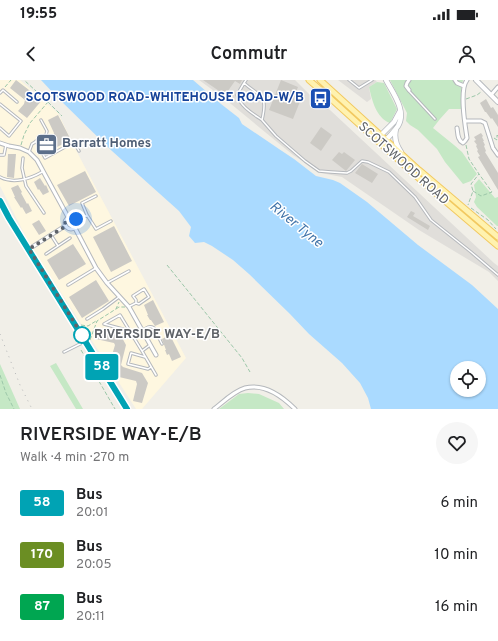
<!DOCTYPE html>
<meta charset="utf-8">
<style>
:root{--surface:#fff;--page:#f6f6f6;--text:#202124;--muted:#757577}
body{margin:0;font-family:Overpass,sans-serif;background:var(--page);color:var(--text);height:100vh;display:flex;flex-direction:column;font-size:15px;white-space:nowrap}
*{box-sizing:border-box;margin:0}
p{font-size:13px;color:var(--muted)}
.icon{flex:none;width:22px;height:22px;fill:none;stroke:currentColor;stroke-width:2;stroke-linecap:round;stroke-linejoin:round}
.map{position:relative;height:329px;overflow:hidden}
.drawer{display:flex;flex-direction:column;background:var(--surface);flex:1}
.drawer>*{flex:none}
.badge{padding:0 8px;border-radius:3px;font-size:14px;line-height:26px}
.controls{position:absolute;left:450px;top:281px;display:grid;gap:8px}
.controls a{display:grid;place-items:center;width:36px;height:36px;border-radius:50%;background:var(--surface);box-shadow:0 1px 3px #0004;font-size:20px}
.you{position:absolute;width:20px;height:20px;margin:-10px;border:3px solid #fff;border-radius:50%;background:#1a73e8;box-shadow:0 0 0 6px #1a73e833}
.map>.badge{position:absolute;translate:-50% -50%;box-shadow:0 0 0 2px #fff}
.round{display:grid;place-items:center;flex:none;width:42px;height:42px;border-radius:21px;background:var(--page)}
.summary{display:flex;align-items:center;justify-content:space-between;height:68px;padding:0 20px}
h1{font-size:19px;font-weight:600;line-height:30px}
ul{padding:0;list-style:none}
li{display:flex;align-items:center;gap:12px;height:52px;padding:0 20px}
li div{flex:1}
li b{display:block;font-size:15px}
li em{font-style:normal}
li .badge{min-width:44px;font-weight:700;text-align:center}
.status{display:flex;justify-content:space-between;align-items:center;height:28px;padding:0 20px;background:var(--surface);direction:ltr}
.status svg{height:11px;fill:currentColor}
header{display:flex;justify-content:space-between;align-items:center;height:52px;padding:0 20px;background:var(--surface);font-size:18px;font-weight:600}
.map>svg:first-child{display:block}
.commercial{fill:#fef7e0}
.industrial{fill:#e0deda}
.green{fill:#c5e8c5}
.water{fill:#aadaff;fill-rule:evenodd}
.building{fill:#cccac5}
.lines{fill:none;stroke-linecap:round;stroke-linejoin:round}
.service-casing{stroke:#b5b8bc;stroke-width:3.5}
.minor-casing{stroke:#b5b8bc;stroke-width:5}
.tertiary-casing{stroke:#b5b8bc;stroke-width:6}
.secondary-casing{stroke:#b6babf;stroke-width:6}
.primary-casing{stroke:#f2c960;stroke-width:7}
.path{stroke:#9cc7a9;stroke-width:1;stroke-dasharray:4 2;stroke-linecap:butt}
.service{stroke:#fff;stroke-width:1.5}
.minor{stroke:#fff;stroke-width:3}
.tertiary{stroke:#fff;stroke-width:4}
.secondary{stroke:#fff;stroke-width:4.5}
.primary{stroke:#fff2af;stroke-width:5}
.rail{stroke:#b6b7b8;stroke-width:1;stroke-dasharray:1 5;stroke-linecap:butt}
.line-casing{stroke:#fff;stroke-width:9}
.line{stroke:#00a3b4;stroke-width:6}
.walk{stroke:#5f6368;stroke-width:4;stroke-dasharray:0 7.2}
.stop-dot{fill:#fff;stroke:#00a3b4;stroke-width:2}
.labels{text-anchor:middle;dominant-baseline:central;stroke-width:3;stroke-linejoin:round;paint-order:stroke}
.transit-label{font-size:13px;font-weight:bold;fill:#164399;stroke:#fff;text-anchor:end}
.service-label{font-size:13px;font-weight:bold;fill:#4e5e75;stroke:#fff;text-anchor:start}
.street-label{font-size:13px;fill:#5f6368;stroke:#fff}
.stop-label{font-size:13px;font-weight:bold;fill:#5f6368;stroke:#fff;text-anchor:start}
.water-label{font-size:14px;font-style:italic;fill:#4174aa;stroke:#fff}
</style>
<div class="status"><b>19:55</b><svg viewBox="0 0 49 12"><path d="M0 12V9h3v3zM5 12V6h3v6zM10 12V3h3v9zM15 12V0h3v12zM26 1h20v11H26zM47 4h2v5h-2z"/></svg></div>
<header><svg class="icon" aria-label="back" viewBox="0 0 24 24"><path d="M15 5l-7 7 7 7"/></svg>Commutr<svg class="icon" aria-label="person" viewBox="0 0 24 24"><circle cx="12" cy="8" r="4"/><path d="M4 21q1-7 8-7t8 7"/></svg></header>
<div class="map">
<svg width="498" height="329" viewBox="0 0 498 329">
<rect width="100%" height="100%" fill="#f1efe8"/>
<!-- commercial -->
<path class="commercial" d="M 0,0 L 20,0 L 58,33 L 78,74 L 186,278 L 142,329 L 136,329 L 29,163 L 0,106 Z"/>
<!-- industrial -->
<path class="industrial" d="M 199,0 L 295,0 L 318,23 L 330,30 L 494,183 L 498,186 L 498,201 L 489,192 L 419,150 L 342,97 L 321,93 L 293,75 L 225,19 Z
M 338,0 L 375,0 L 377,2 L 369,7 L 371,19 L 367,22 Z"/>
<!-- green -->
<path class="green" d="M 390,0 L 463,0 L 461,10 L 461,29 L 449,29 L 440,39 L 433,48 L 454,65 L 462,72 L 477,94 L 471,101 L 463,104 L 445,82 L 437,69 L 418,50 L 410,45 L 406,41 L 407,33 Z
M 377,2 L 384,3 L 397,29 L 390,43 C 376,38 372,20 369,7 Z
M 479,99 L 495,118 L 498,117 L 498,146 L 497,146 L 477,127 L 474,122 L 476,117 L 474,105 Z
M 0,283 L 0,284 L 20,329 L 0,329 Z
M 56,283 L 83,329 L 76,329 L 50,286 Z
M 248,313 L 259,314 L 279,323 L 284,329 L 219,329 L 239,314 Z"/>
<!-- water -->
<path class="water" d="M 41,0 L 193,0 L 221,24 L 239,38 L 242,44 L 279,69 L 294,79 L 316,96 L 333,100 L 340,103 L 367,122 L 418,165 L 472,205 L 498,229 L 498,329 L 371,329 L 368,318 L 360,303 L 342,283 L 309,254 L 290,234 L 249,194 L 233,180 L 212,166 L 204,162 L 195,163 L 189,156 L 191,147 L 179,131 L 112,71 L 56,16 ZM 457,288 L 479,288 L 479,310 L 457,310 Z"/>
<!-- building -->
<path class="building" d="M 16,0 L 42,20 L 27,38 L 18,31 L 24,24 L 25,20 L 10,8 Z
M 203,0 L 242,0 L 240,4 L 235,1 L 225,15 Z
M 281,0 L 298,7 L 296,12 L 303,14 L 293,39 L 269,30 Z
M 486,19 L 491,28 L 493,27 L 498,35 L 498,47 L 492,38 L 491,39 L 486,32 L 485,32 L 480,23 Z
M 58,35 L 71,60 L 45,73 L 40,63 L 53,57 L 54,53 L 48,40 Z
M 321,47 L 332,55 L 321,71 L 310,63 Z
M 481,53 L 483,56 L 482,57 L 484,61 L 483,61 L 485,65 L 484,66 L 486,71 L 485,72 L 498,93 L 498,110 L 478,77 L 480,76 L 477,71 L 478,70 L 476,66 L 477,65 L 474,61 L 476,60 L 474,57 Z
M 339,72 L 342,74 L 344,72 L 355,80 L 346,91 L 332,80 Z
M 8,74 L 16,74 L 14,98 L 7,97 Z
M 362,84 L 378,94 L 372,103 L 355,93 Z
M 85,91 L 96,112 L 69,126 L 57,105 Z
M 40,98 L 45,106 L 46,105 L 49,112 L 43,115 L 39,109 L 38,110 L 34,102 Z
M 18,105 L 22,112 L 21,113 L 27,124 L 28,123 L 32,131 L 26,134 L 22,127 L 21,128 L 14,117 L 15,117 L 11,108 Z
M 411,131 L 415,133 L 413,136 L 430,146 L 428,150 L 407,137 Z
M 39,140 L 46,151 L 39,155 L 32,144 Z
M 114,146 L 132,181 L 111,192 L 93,157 Z
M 73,164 L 86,184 L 59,200 L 47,180 Z
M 96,200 L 109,221 L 82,238 L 69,217 Z
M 153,220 L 164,242 L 155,246 L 151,240 L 150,240 L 147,235 L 148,235 L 144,225 Z
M 98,249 L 120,254 L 126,265 L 121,285 L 123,287 L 142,293 L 148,303 L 142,323 L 133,321 L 137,304 L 136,301 L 119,297 L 110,282 L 115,265 L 114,263 L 96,259 Z
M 170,255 L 181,277 L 172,281 L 169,274 L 167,275 L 165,270 L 166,270 L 162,259 Z"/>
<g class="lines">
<defs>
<path id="service" d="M 246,0 L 244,3 C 261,18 268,14 262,40 L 276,56 L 305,81 L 319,91 L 331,92 L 347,93 L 351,91 L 362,81 L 368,82 L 389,92 L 415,117 L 431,140 L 471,172 L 498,195
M 349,0 L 359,8 L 372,0
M 244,3 L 237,15 C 241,27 252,33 262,40
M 409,11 L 435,39
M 0,13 L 3,10 L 17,22
M 0,24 L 21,41 L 9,56 L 0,48
M 36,61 L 45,78 L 74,62 L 79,71
M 29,72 L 32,64 L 46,55 L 47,51 L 41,40
M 0,75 L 4,75 L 6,65
M 23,78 L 22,88 L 26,106 L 44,133
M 0,97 C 13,104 30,99 42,92
M 96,116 L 82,123 L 87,135 L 96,149 L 111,141
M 77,141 L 87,135
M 51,155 L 58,166 L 70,158
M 46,174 L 58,166
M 107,203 L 129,191
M 68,205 L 96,188
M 130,226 L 136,223 L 136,220 L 133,216 L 144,209 L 149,217 L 139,224 L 136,223
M 87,239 L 103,229 L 119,217
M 130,251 L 104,244 L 120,235 L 142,271 L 150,265
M 142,251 C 146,248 149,245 154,248 L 162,264
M 142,271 L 156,295
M 64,272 L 84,262
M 145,277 L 131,273 L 128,284 L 148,289 L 151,287"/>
<path id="minor" d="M 455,0 L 457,3 L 464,6
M 409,10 L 406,6 L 407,3 L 409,0
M 491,15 L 498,7
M 465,41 L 481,41 L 485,43 L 493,68 L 498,75
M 457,48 C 458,53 457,60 463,63 L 465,61 L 467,58 C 465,45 459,10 467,0
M 0,63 L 9,66 L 20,68 L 29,72 L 37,80 L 68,137
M65 143a6 6 0 1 1 12 0a6 6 0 1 1-12 0Z
M 75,148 L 96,188 L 107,203 L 129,227 L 156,275
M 29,169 L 65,146
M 214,329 C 223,322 234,311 245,308 C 264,303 282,316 295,329"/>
<path id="tertiary" d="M 476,0 L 498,22"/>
<path id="secondary" d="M 396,49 C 394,57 396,65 401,72
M 376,60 L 394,42 L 400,31
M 381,65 C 387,59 393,53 398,46 C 407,31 393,13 386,0"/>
<path id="primary" d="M 309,0 L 331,19 L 424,103 L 498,166
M 320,0 L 419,90 L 498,157
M 0,121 L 9,138 L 127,329"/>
</defs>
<!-- service casing -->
<use href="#service" class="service-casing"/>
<!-- minor casing -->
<use href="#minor" class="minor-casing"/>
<!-- tertiary casing -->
<use href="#tertiary" class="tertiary-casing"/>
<!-- secondary casing -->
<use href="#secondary" class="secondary-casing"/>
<!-- primary casing -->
<use href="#primary" class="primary-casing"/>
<!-- path -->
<path class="path" d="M 5,7 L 11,0
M 466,19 L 477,15 L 481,12
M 48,22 L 62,36
M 494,58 L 497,60 L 497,55 L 498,56
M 21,65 L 24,55 L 30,43 L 48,22 L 24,0
M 466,65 L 469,79 L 479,94 L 471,104 L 473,111 L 468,125
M 473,111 L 481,116 L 492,112 L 479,94
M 471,128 L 488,140 L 496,149
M 167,185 L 242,278 L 250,292
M 116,229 L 119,227 L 125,227
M 81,245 L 88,246 L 96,241
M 90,260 L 97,241 L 116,229 L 119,222
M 81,270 L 115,329
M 0,295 L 6,313 L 14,329"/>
<!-- service -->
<use href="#service" class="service"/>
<!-- minor -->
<use href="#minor" class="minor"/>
<!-- tertiary -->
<use href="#tertiary" class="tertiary"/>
<!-- secondary -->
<use href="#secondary" class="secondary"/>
<!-- primary -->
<use href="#primary" class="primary"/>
<!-- rail -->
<path class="rail" d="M 0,254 L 20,305 L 32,329"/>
</g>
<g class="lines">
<defs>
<path id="line" d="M 0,121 L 9,138 L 127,329"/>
</defs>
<!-- line casing -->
<use href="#line" class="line-casing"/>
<!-- line -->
<use href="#line" class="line"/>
<!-- walk -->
<path class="walk" d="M 76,139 C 70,134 63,139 66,146 L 29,169 L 82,255"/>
</g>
<!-- icons -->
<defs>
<symbol id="bus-square" viewBox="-11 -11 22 22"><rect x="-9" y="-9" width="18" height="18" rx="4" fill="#1a4fb4" stroke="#fff"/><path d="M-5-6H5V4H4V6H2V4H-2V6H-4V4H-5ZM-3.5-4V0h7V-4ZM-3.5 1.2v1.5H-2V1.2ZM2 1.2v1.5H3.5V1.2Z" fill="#fff"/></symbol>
<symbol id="office-square" viewBox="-11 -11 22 22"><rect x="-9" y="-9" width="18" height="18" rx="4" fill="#5c6f8a" stroke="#fff"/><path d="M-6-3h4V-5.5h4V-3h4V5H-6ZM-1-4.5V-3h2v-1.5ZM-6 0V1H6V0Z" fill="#fff"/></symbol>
</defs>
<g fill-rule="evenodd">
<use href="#bus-square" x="308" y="6" width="25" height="25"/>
<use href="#office-square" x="34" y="52" width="25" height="25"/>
</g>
<!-- markers -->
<circle class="stop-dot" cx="82" cy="255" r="8"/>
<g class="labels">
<!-- transit labels -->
<g class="transit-label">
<text x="304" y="18">SCOTSWOOD ROAD-WHITEHOUSE ROAD-W/B</text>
</g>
<!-- service labels -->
<g class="service-label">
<text x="62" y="64">Barratt Homes</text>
</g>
<!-- street labels -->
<g class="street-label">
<text transform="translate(403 84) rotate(42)">SCOTSWOOD ROAD</text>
</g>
<!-- stop labels -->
<g class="stop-label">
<text x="94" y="255">RIVERSIDE WAY-E/B</text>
</g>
<!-- water labels -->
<g class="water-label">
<text transform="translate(296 145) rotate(39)">River Tyne</text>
</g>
</g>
</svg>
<div class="controls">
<a><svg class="icon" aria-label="locate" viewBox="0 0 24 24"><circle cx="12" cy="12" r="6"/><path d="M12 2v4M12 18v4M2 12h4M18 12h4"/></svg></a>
</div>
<div class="you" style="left:76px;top:139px"></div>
<b class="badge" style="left:102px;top:287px;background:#00a3b4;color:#fff">58</b>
</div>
<section class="drawer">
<div class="summary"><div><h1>RIVERSIDE WAY-E/B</h1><p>Walk · 4 min · 270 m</p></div><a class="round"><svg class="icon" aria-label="heart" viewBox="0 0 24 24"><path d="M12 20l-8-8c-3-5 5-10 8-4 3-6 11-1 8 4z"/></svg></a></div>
<ul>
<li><span class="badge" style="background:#00a3b4;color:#fff">58</span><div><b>Bus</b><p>20:01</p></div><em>6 min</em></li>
<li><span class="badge" style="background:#6b8e23;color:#fff">170</span><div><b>Bus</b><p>20:05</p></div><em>10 min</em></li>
<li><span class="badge" style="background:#00a651;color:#fff">87</span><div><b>Bus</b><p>20:11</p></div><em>16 min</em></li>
</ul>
</section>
